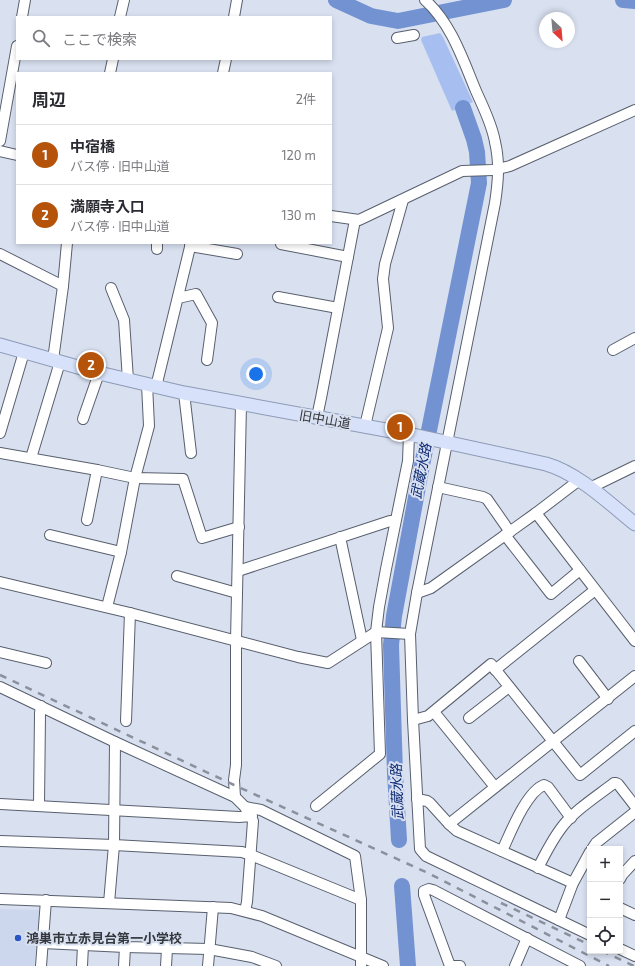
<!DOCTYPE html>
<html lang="ja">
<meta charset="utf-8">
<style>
:root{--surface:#fff;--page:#f2f2f3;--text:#2b2b33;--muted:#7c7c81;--line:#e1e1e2;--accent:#b45309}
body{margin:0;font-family:"Exo 2","Noto Sans JP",sans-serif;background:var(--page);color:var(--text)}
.controls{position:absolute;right:12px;bottom:12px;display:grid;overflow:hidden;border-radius:0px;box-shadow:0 2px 6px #0003}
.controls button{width:36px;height:36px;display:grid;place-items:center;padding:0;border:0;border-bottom:1px solid var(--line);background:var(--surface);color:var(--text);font:20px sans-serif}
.compass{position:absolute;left:539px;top:12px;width:36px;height:36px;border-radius:50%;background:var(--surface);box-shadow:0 2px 6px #0003;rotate:154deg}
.you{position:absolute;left:256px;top:374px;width:14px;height:14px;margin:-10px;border:3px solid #fff;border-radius:50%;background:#1a73e8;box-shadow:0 0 0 6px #1a73e833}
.badge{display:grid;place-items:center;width:26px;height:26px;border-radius:50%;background:var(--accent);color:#fff;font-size:13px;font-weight:700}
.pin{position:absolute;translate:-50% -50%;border:2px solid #fff;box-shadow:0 1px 4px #0006}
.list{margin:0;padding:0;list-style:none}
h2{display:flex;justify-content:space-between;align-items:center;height:52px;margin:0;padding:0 16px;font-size:17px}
h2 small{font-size:13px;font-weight:400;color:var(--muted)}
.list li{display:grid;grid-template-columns:26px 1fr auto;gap:12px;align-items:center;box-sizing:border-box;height:60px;padding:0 16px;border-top:1px solid var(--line)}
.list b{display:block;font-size:15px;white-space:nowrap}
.list p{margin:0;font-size:13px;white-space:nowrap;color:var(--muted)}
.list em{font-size:13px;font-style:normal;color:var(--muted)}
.icon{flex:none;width:22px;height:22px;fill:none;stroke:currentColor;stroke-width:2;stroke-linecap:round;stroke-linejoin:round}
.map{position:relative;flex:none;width:635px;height:966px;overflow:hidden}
.search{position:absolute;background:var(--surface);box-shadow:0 2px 6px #0003;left:16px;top:16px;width:316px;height:44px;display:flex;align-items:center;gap:10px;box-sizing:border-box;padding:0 14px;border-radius:0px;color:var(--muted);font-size:15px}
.panel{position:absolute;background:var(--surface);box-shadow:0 2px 6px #0003;left:16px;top:72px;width:316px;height:172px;border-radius:0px}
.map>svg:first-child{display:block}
.built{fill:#ccd7ee}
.green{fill:#a7bff0}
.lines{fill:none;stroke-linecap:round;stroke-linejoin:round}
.river{stroke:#7392d2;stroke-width:16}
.minor-casing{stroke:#585f6d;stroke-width:12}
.major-casing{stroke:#8c9ab5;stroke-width:15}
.minor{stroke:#fff;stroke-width:10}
.major{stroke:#d7e2fa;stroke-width:13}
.rail{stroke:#8b919c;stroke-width:2.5;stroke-dasharray:7 7;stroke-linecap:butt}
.poi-dot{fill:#2a56c5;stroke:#d9e1f1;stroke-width:1.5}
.labels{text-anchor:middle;stroke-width:4;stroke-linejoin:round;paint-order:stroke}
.street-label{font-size:13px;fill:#34373d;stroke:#d9e1f1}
.poi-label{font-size:13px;font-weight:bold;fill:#34373d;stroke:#d9e1f1;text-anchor:start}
.water-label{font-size:14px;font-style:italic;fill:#0e2b75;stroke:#d9e1f1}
</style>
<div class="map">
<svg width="635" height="966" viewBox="0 0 635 966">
<rect width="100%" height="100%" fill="#d9e1f1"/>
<!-- built -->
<polygon class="built" points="0,909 40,910 34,966 0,966"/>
<!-- green -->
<polygon class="green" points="440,33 443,37 473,102 452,111 421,40 422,37"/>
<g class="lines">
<!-- river -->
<g class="river">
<polyline points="336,0 371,16 398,21 504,0"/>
<polyline points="623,0 635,1"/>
<polyline points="399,840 395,773 391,645 394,616 422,465 479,183 477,152 474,139 463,108"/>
<polyline points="402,886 408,966"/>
</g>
<!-- minor casing -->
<g class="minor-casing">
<g id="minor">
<path d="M425,0c26,23 38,60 51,91 7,16 16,33 19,51 5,21 3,41 0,61l-78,390 -7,41 3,86 7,129 6,7 164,79"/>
<polyline points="22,17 25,0"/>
<polyline points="120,17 124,0"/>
<polyline points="234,17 237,0"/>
<polyline points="397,38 414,35"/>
<polyline points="110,73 113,59"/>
<polyline points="223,73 226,59"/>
<polyline points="0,141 17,46"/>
<polyline points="0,151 17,155"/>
<polyline points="331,216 359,220 462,171 493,170 510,166 635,110"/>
<polyline points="157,243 157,249"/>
<polyline points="281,244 348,257"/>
<polyline points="190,246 237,254"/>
<polyline points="0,254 63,286"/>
<polyline points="111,288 124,320 128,380"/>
<polyline points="278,297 338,308"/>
<polyline points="178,298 196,294 212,323 207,360"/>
<polyline points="613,350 635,338"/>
<polyline points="53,360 63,286 67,243"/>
<polyline points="156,387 191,243"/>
<polyline points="184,393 191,453"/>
<polyline points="317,417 321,398 355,220"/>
<polyline points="83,419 99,373"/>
<polyline points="365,426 388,328 383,279 385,264 403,200"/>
<polyline points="0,433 24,352"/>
<polyline points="0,453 97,470 135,478 183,479 202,538 239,527"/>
<polyline points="31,458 60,362"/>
<polyline points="438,487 483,497 487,499 510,532"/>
<polyline points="591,489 596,485 635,466"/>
<polyline points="536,513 635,641"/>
<polyline points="87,520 97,470"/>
<polyline points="50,535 121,552"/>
<polyline points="505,535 551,594 580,570"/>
<polyline points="340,537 362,640"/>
<polyline points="238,571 390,521 395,521"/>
<polyline points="177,576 237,593"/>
<polyline points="0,582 130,613 298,657 328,663 376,632 410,634"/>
<polyline points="417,593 431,588 536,513 578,481"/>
<polyline points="107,607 121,552 135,478 149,426 147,384"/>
<polyline points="0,652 46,663"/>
<polyline points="579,661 608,699"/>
<polyline points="495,670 595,590"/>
<polyline points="0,687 115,742 235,797 245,807 253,821 247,902 245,911"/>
<polyline points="434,712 495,787"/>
<polyline points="469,718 509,687"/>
<polyline points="413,720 428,716 491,664 580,775 635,731"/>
<polyline points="126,721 130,613"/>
<polyline points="235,797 234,780 236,765 236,641 241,404"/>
<polyline points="417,799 427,801 430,803 449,824 457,831 573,883"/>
<polyline points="0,804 239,817 252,816"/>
<polyline points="39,806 40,713 41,706"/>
<polyline points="316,806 380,754 376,632 379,607 386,569 408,461 409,434"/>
<polyline points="245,807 261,810 355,856 361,900 361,966"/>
<polyline points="449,824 635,676"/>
<polyline points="0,841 114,845 242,852 251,855 361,900"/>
<polyline points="592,849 596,843 635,812"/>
<path d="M502,851c8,-17 24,-59 42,-66l4,2 23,31"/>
<path d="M538,868c7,-14 14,-28 24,-41 13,-17 34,-30 52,-44h2l2,1 17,22"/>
<polyline points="620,879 622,875 635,861"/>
<polyline points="0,899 231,908 262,916 383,966"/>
<polyline points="109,903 114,845 115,742"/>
<polyline points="620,908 635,915"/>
<polyline points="559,920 573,883 590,852"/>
<polyline points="43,943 125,947 209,949 252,957 276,966"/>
<polyline points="620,949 635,956"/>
<polyline points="41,966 46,900"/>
<polyline points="82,966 83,945"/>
<polyline points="124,966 125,947"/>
<polyline points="166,966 167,949"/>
<polyline points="208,966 213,907"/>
<polyline points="450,966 424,895 424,891 429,889 433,890 580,966"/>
<polyline points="450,966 460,966"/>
<polyline points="515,966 527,938"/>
</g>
</g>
<!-- major casing -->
<g class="major-casing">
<path id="major" d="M0,345l99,28 85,20 229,42 133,29c32,9 63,39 89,60"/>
</g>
<!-- minor -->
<use href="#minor" class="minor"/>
<!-- major -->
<use href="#major" class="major"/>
<!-- rail -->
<g class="rail">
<polyline points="0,675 234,785 428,873 609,966"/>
<polyline points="501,903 590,945"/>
<polyline points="602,951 634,966"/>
</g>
</g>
<!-- markers -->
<circle class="poi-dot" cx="18" cy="938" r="4"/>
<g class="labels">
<!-- street labels -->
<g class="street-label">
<text transform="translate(325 419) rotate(10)" y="5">旧中山道</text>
</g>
<!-- poi labels -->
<g class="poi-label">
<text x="26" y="943">鴻巣市立赤見台第一小学校</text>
</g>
<!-- water labels -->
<g class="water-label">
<text transform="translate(421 471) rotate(-79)" y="5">武蔵水路</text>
<text transform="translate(397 792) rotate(-92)" y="5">武蔵水路</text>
</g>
</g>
</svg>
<div class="controls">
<button>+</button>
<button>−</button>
<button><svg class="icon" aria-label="locate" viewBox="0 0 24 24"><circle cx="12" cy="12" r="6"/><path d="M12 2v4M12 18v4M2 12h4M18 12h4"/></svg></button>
</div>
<svg class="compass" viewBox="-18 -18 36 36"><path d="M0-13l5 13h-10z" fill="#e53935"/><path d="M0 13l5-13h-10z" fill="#7c7c81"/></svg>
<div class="you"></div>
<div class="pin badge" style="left:400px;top:427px">1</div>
<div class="pin badge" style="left:91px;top:365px">2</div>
<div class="search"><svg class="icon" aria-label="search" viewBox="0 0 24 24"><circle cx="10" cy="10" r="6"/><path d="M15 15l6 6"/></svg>ここで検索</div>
<section class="panel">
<h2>周辺<small>2件</small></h2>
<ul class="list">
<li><span class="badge">1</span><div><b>中宿橋</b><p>バス停 · 旧中山道</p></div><em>120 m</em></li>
<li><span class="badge">2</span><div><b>満願寺入口</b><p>バス停 · 旧中山道</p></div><em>130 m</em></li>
</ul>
</section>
</div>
